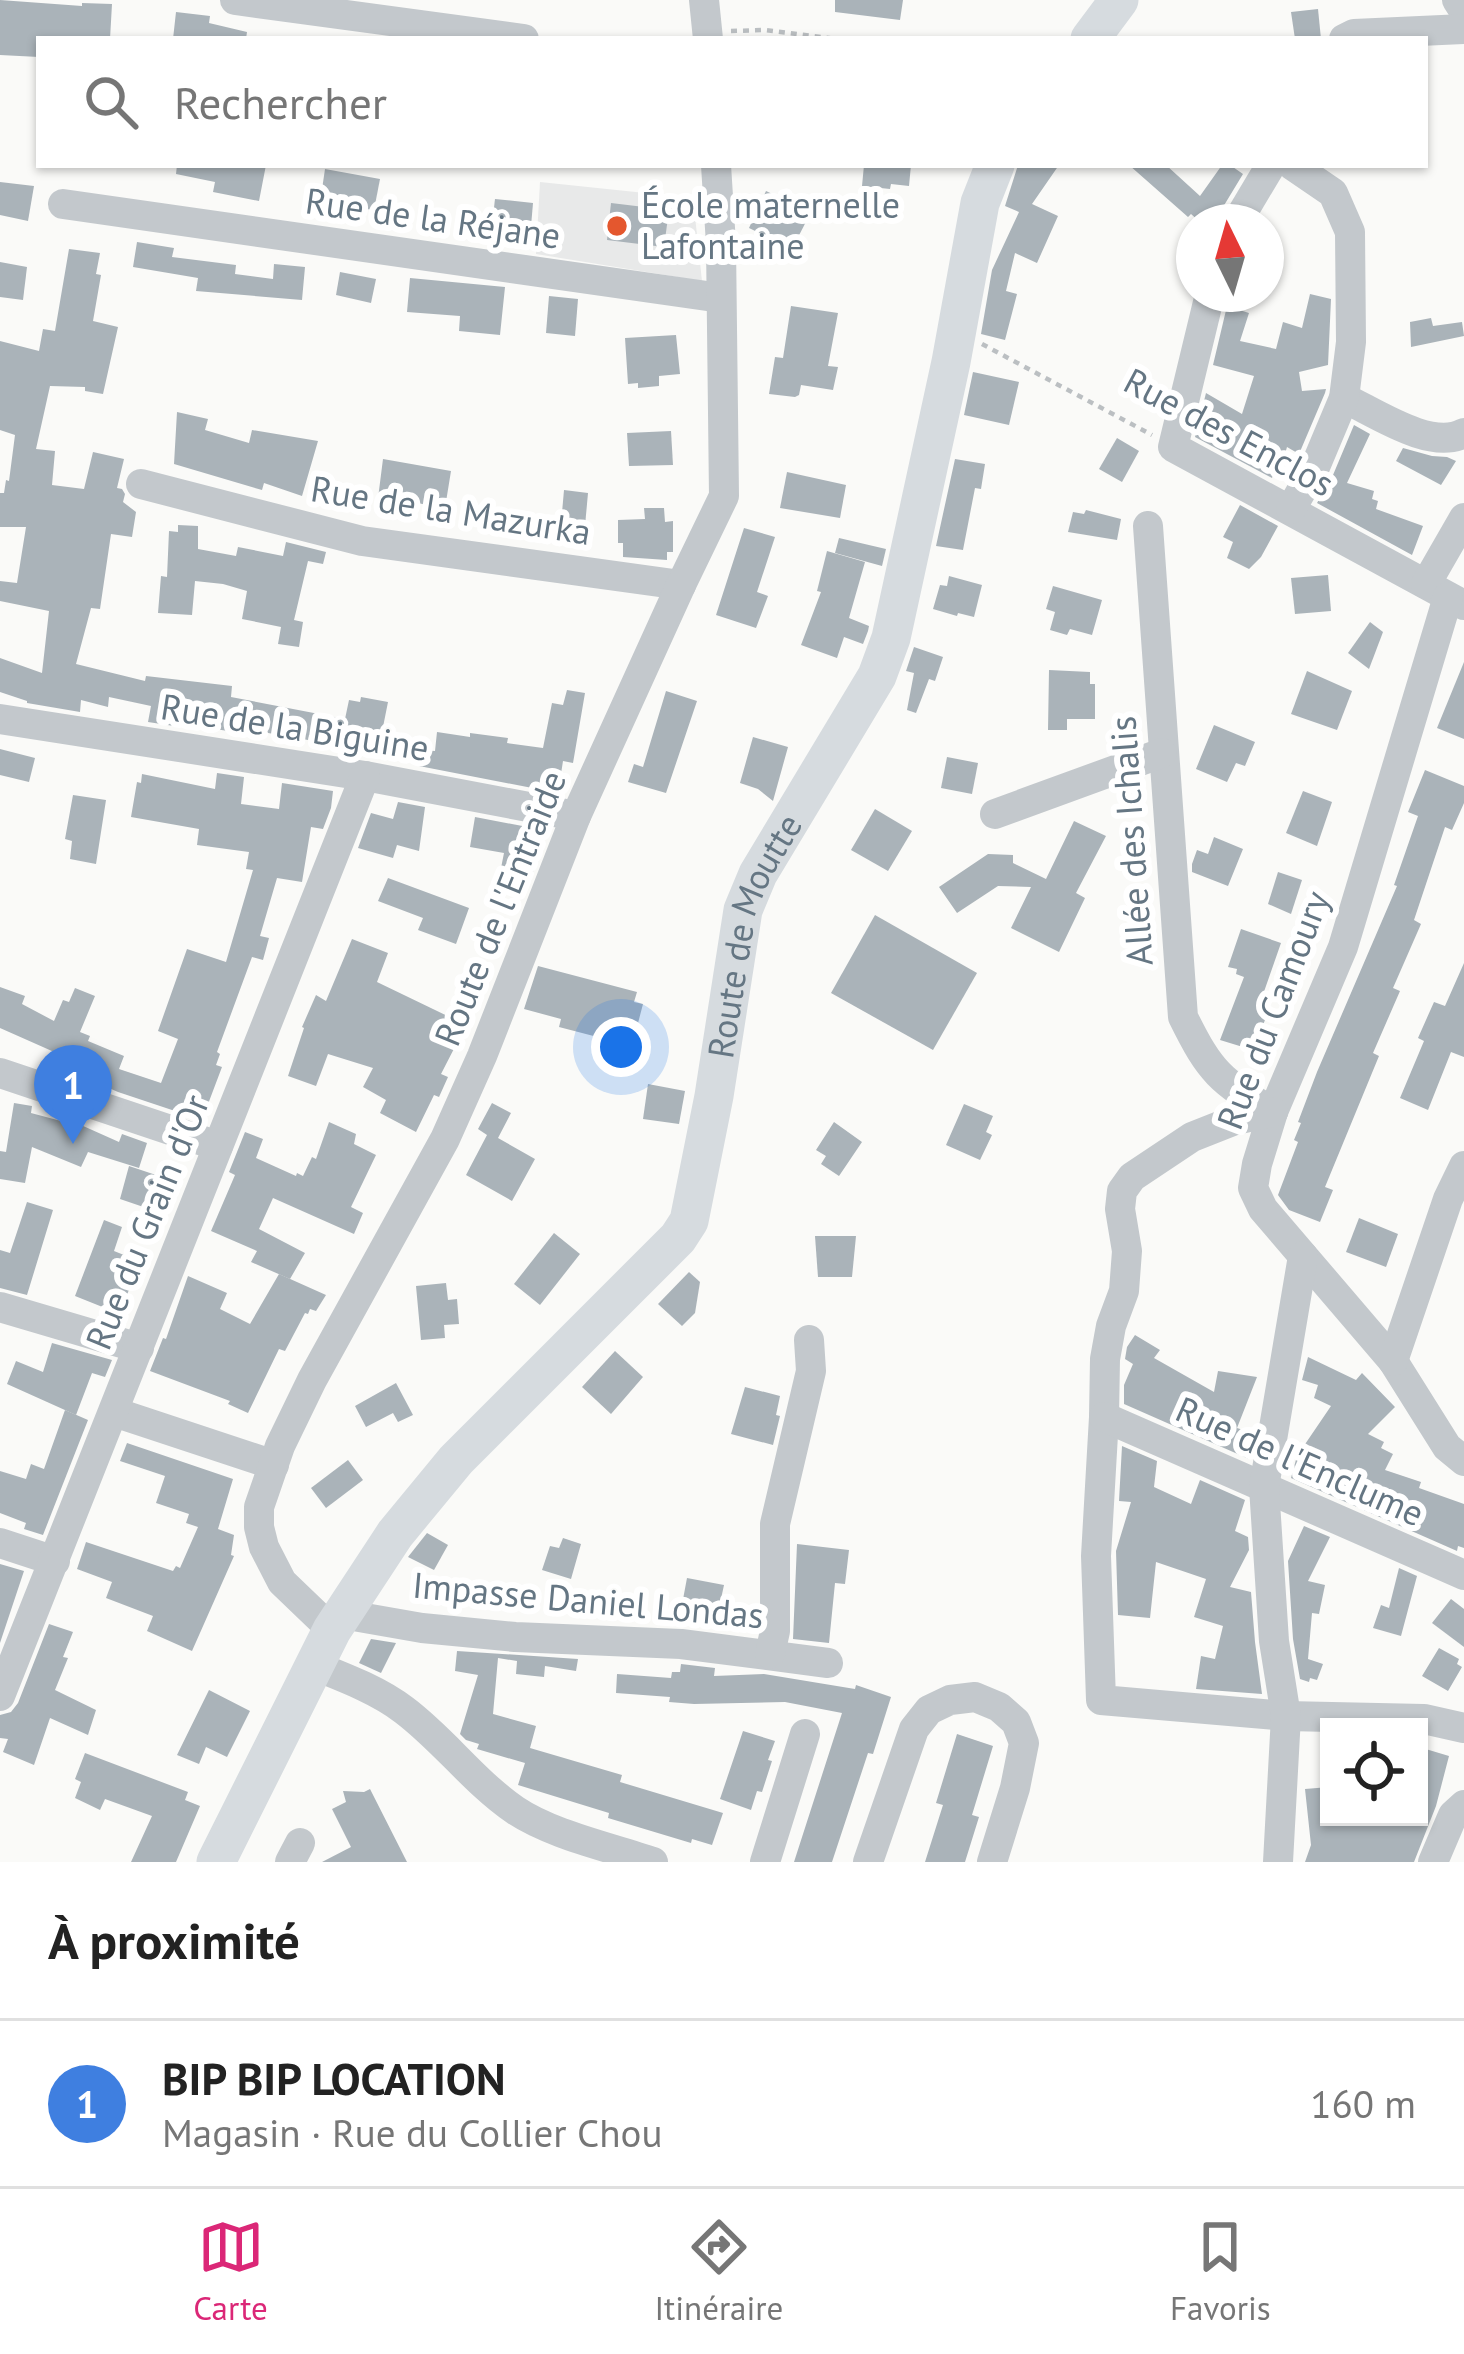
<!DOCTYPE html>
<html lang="fr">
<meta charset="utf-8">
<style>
:root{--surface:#fff;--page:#f6f6f6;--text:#222;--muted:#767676;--line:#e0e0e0;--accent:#db2777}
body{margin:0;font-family:"PT Sans",sans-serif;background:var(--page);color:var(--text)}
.controls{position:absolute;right:36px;bottom:36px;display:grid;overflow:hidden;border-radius:0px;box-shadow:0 3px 9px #0004}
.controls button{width:108px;height:108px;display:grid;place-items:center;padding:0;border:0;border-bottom:3px solid var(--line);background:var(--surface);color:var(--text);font:60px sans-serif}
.compass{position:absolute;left:1176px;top:204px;width:108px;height:108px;border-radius:50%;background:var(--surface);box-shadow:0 3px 9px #0004;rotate:355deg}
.you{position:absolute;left:621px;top:1047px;width:42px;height:42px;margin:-30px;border:9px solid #fff;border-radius:50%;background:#1a73e8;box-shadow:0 0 0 18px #1a73e833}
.badge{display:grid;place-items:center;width:78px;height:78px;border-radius:50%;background:var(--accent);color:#fff;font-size:39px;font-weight:700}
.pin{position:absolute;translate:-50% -99px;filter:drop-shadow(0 3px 6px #0008)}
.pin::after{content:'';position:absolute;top:63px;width:42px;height:36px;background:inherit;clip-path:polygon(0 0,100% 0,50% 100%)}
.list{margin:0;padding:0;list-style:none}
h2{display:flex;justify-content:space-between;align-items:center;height:156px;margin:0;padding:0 48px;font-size:51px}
h2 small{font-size:39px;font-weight:400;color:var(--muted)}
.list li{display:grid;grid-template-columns:78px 1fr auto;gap:36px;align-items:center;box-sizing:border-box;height:168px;padding:0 48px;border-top:3px solid var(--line)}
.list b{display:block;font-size:45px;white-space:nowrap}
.list p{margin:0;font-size:39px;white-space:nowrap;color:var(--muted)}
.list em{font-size:39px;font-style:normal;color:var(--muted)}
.icon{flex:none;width:66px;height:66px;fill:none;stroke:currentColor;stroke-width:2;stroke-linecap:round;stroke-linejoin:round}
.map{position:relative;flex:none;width:1464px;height:1862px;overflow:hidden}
.search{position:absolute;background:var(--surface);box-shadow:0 3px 9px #0004;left:36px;right:36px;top:36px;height:132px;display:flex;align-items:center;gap:30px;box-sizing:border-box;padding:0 42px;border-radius:0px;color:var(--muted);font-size:45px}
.sheet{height:324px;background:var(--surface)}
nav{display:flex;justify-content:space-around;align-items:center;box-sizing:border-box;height:168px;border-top:3px solid var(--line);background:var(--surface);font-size:33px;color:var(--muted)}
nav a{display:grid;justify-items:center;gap:6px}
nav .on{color:var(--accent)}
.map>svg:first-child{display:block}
.built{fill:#e8e9e9}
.building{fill:#aab3b9}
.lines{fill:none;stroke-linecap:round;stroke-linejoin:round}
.path{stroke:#bbbfc2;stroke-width:4.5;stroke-dasharray:6 6;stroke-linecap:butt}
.minor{stroke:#c3c8cc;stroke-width:30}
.major{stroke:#d6dbdf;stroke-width:39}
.poi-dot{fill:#e4572e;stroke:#fff;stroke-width:4.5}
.labels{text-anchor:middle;stroke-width:12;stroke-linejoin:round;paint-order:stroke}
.poi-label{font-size:36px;fill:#657683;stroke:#fff;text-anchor:start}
.street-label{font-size:36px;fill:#657683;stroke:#fff}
</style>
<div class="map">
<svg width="1464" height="1862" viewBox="0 0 1464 1862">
<rect width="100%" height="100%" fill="#fafaf8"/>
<!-- built -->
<polygon class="built" points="540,182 693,198 702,281 536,254"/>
<!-- building -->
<g class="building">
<polygon points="0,0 82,6 82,3 112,4 110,39 39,39 39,57 0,55"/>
<polygon points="835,0 903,0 900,20 835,12"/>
<polygon points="1318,9 1321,39 1295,39 1291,12"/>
<polygon points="176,12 210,16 209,23 247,32 246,39 173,39"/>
<polygon points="177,165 266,165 259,201 213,192 215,182 176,174"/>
<polygon points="864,165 911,165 909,186 891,184 890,189 862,186"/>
<polygon points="1018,165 1059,165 1032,204 1058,216 1037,263 1015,253 1006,291 1017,294 1005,340 981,334 992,270 1019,212 1005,206"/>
<polygon points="1129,165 1166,165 1200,196 1222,165 1230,165 1243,174 1220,212 1218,222 1200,222 1191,214 1188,217"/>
<polygon points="325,169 380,179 374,210 320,203"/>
<polygon points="0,182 34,186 28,221 0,215"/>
<polygon points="766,191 811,212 792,249 749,228"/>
<polygon points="495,199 533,203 530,238 491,233"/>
<polygon points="611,203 669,210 664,247 607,240"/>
<polygon points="137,242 174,248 172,257 236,265 235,274 273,279 274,264 305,267 302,300 196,291 198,278 133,267"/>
<polygon points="69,249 100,253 96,274 101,275 93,321 118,327 103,394 85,391 85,387 50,386 36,449 55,451 52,485 84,489 93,452 124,459 117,488 122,489 125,494 123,502 136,512 132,537 111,534 100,609 91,608 76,664 145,681 146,676 232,686 231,697 345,719 349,700 360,702 361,697 388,702 379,747 309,735 308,740 235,727 235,732 174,723 174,726 148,722 151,706 109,697 108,707 81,700 80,712 27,703 27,701 0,692 0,658 42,673 49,611 0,601 0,581 17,583 26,527 0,527 0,493 4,493 6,480 9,481 15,435 0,430 0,341 39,351 43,329 55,331"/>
<polygon points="0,262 27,267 23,300 0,297"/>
<polygon points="340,272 376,279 371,303 336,295"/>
<polygon points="410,278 505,287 500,335 459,331 460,316 407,312"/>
<polygon points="1310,294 1331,299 1328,365 1299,372 1302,391 1326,389 1325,393 1299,454 1287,447 1285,454 1280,452 1272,478 1195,437 1206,393 1242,414 1254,376 1213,365 1227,306 1249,313 1240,341 1276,349 1283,322 1302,328"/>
<polygon points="549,296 578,299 575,336 546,333"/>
<polygon points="791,306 838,313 828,366 838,367 833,390 801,385 799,395 795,397 769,394 775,357 783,358"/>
<polygon points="1431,318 1433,326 1462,322 1464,336 1411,347 1410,322"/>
<polygon points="676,335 680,374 659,376 659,386 638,388 638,383 628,384 625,338"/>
<polygon points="973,372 1019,382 1009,425 964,415"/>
<polygon points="177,412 208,419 205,430 249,443 252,430 318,441 302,496 264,483 262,490 174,464"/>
<polygon points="1354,425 1370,434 1347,483 1374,491 1372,499 1378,501 1376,509 1423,526 1412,555 1317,503 1333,475"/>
<polygon points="671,431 673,465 629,466 627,433"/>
<polygon points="1117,438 1139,451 1122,482 1099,469"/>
<polygon points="1403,448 1432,456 1447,457 1456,461 1441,485 1396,461"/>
<polygon points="383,459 451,471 445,508 400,500 399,504 395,504 393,517 376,514"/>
<polygon points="955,459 985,464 981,489 975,488 963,550 936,546"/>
<polygon points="787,472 846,485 840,518 780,508"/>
<polygon points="564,490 588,493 585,526 561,524"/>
<polygon points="1240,505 1278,526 1261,557 1249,569 1227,558 1233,542 1223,537"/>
<polygon points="644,508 664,508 665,522 673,521 673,552 667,552 667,560 623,557 623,543 618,543 618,520 645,519"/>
<polygon points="1086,510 1121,519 1117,540 1068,532 1073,512 1084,514"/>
<polygon points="178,525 198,526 198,549 236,556 238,547 283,556 286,542 326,552 323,564 308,561 294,620 303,622 299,647 278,644 281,627 242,619 247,591 223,584 195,581 192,615 158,613 161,576 167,577 169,531 178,532"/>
<polygon points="744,528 775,537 757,592 768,596 756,628 716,615"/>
<polygon points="839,538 886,549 882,566 835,553"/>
<polygon points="827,551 865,562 849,618 869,626 868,631 863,644 844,637 837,658 801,645 821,592 817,591"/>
<polygon points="1328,575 1331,611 1295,614 1291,578"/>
<polygon points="949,576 982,585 974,617 958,613 957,616 933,609 940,585 947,586"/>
<polygon points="1053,586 1102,600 1092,635 1070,629 1067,635 1050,630 1055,612 1046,609"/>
<polygon points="1370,622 1383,632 1369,669 1348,653"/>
<polygon points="914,647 943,657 935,681 929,679 916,713 907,710 914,673 906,671"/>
<polygon points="1464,662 1464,739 1437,728"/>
<polygon points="1049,670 1090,672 1090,684 1095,684 1095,719 1067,719 1067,730 1048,730"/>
<polygon points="1307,671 1352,691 1337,730 1291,714"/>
<polygon points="567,690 585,693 573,763 563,761 558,793 419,766 422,750 435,751 437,732 470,737 470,733 508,738 507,743 543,748 552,703 563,705"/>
<polygon points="666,691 697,701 666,793 628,782 634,764 643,767"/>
<polygon points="1214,725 1255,742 1245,766 1236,763 1227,782 1196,769"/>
<polygon points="753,737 788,747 773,801 758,789 740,783"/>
<polygon points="0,749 35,758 29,782 0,775"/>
<polygon points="947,757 978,763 972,794 941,788"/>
<polygon points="1425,770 1464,786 1464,803 1452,830 1445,827 1414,920 1421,924 1393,988 1400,991 1373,1053 1379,1056 1325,1187 1333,1190 1320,1222 1289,1210 1278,1195 1298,1142 1294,1140 1301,1123 1298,1122 1317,1072 1397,886 1394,885 1418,816 1408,812"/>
<polygon points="217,773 244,777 241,804 279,809 282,783 333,791 331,808 323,829 311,827 302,882 277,878 260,936 269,938 263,960 252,957 217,1052 220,1054 216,1065 222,1067 202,1120 118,1092 75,1073 79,1063 0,1028 0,987 25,996 22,1004 54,1021 63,1000 69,1002 75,988 95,996 80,1032 90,1036 88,1041 124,1056 119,1069 161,1083 178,1039 158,1031 187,949 226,962 253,870 246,869 249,852 197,845 199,829 131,817 137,782 141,783 142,774 215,789"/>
<polygon points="1303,791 1332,802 1317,846 1286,833"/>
<polygon points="73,795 106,800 96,864 70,859 72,841 65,839"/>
<polygon points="398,802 425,807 419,851 397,845 393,858 358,848 371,813 393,819"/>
<polygon points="875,809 912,831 888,871 851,850"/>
<polygon points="475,817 533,828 526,868 534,869 527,889 498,883 504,853 470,847"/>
<polygon points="1074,821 1106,836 1076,893 1085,898 1059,952 1011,928 1031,887 998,886 957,913 939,887 988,854 1013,855 1013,863 1046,879"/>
<polygon points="1214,837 1243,849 1228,886 1192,872 1192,864 1197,850 1208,854"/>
<polygon points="1278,872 1302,880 1291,914 1268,904"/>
<polygon points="388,878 469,908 456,944 418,930 423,918 378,901"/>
<polygon points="875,915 977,973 933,1050 831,993"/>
<polygon points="1241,929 1281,943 1259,1006 1269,1010 1263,1025 1266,1026 1256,1051 1220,1040 1244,977 1236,974 1237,969 1228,967"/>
<polygon points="352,939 388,953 377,982 462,1023 457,1035 460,1037 441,1074 448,1077 439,1097 434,1095 416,1132 380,1113 386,1100 363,1087 373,1068 328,1054 316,1086 288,1076 304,1028 302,1027 316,995 326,1001"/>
<polygon points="1464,963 1464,1057 1451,1052 1428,1110 1400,1098 1424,1041 1418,1038 1434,1002 1445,1006"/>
<polygon points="538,966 637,992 634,1002 643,1004 632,1046 559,1027 561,1019 524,1009"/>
<polygon points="648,1084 685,1091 679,1124 643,1119"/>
<polygon points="14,1103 32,1106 31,1113 61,1121 63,1117 119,1142 122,1134 147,1143 139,1168 88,1152 81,1167 32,1147 25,1183 0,1179 0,1151 6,1152"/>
<polygon points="492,1103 511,1113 498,1138 535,1159 512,1201 466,1175 487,1135 478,1129"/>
<polygon points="964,1104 993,1116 986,1132 992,1135 980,1160 946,1145"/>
<polygon points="329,1122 356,1134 354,1144 376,1155 351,1207 363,1213 354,1234 273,1198 259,1229 305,1253 290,1279 251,1262 257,1251 211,1231 235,1175 229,1172 245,1132 263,1139 256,1158 296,1176 297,1173 303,1176 312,1157 316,1159"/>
<polygon points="834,1122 862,1142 839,1176 821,1164 826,1156 816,1150"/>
<polygon points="129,1166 174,1181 164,1214 120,1199"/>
<polygon points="27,1202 53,1210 27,1295 0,1288 0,1250 10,1253"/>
<polygon points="1359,1218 1398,1234 1386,1267 1346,1252"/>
<polygon points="104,1220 122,1227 114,1251 124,1255 119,1268 134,1276 120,1314 75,1296"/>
<polygon points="554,1233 580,1254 540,1305 514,1284"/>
<polygon points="815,1236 856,1236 852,1277 818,1277"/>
<polygon points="689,1272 700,1282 695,1313 682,1326 658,1304"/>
<polygon points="279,1274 326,1295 316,1311 310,1309 308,1314 305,1313 285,1351 279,1349 248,1413 228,1404 230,1401 150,1371 163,1338 166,1339 188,1276 227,1293 220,1309 250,1324"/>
<polygon points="446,1283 448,1300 457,1299 459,1324 444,1325 445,1338 421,1340 416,1286"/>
<polygon points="1135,1335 1160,1350 1154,1358 1214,1392 1218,1371 1257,1377 1237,1428 1253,1433 1249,1459 1124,1404 1124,1385 1133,1364 1125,1359 1127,1347"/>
<polygon points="52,1343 112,1360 105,1377 92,1373 76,1415 7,1384 16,1361 43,1372"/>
<polygon points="615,1351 643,1377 611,1414 582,1387"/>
<polygon points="1308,1357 1356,1380 1362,1373 1395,1407 1368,1434 1384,1442 1381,1448 1393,1454 1385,1470 1421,1482 1419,1488 1464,1504 1464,1548 1458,1546 1457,1551 1291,1478 1297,1456 1331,1406 1314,1398 1318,1385 1302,1380"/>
<polygon points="396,1383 413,1415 398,1422 393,1413 366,1427 355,1406"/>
<polygon points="745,1387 780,1396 776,1415 780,1416 773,1445 731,1434"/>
<polygon points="65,1410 88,1420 43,1535 24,1529 26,1523 0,1513 0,1471 26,1479 31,1464 44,1469"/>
<polygon points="127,1443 233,1479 218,1529 234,1535 231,1555 234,1556 192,1651 147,1631 153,1616 106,1598 112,1582 77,1569 86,1542 173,1571 176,1566 180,1568 198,1527 186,1523 189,1514 156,1503 165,1476 120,1461"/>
<polygon points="1122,1446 1157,1461 1154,1487 1191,1504 1200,1480 1245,1500 1235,1531 1248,1537 1249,1550 1230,1587 1251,1592 1255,1642 1262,1694 1196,1689 1201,1656 1215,1659 1223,1626 1194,1617 1206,1579 1156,1562 1150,1618 1118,1615 1116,1551 1131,1502 1119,1501"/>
<polygon points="348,1460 363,1480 326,1508 311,1488"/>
<polygon points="1304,1526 1330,1537 1308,1581 1325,1585 1319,1614 1312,1613 1308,1659 1323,1664 1317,1680 1310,1678 1309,1682 1300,1679 1293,1639 1288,1561"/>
<polygon points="427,1533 448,1545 434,1570 408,1557"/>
<polygon points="563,1538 581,1544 571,1579 542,1570 550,1546 559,1548"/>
<polygon points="797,1544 849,1550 845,1584 835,1583 829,1643 793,1639"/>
<polygon points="0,1564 24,1571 0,1643"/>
<polygon points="1399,1568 1417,1576 1401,1636 1373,1628 1381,1605 1389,1608"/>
<polygon points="687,1578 724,1585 716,1622 680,1615"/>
<polygon points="1451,1599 1464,1609 1464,1647 1432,1623"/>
<polygon points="49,1624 73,1632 63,1657 68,1658 55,1690 96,1710 88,1735 50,1718 34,1765 3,1752 8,1739 0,1738 0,1715 11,1712 18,1703"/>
<polygon points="371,1639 396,1643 381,1673 359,1663"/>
<polygon points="1439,1648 1459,1659 1457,1664 1462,1667 1448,1691 1422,1676"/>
<polygon points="457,1651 578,1659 576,1671 545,1666 544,1677 516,1674 517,1661 498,1658 493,1714 536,1726 530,1748 622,1775 620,1782 723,1813 712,1845 692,1839 691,1843 608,1818 609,1813 518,1785 525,1763 477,1749 479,1744 466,1740 460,1734 478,1675 455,1671"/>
<polygon points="681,1664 715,1668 714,1676 764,1674 855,1689 856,1685 891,1697 873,1754 868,1753 832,1862 794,1862 842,1713 785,1702 694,1704 669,1702 670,1697 616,1693 617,1674 671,1678 672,1672 680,1672"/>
<polygon points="209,1690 250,1711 227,1757 206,1747 199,1764 177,1755"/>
<polygon points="743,1731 775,1741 768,1760 772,1761 762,1792 757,1791 751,1810 720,1799"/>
<polygon points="957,1734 993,1746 972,1815 979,1817 965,1862 925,1862 943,1805 936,1803"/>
<polygon points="1419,1747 1449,1756 1436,1806 1414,1862 1305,1862 1311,1845 1305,1789 1329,1787 1329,1817 1419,1817"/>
<polygon points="85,1753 188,1792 185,1800 200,1806 176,1862 131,1862 152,1816 105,1799 100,1810 75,1798 81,1782 75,1779"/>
<polygon points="370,1789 407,1862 322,1862 351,1847 332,1809 346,1802 343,1791 364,1792"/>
</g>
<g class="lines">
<!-- path -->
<g class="path">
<polyline points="731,31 765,30 837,39"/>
<polyline points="982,344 1152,435"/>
</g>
<!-- minor -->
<g class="minor">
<polyline points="235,0 524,39"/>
<polyline points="704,0 708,39"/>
<polyline points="1457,0 1464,11"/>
<polyline points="1344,39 1354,34 1464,29"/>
<polyline points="63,204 721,298"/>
<polyline points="1237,222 1271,165"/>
<polyline points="1210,294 1173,447 1464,605"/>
<path d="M1344,398c32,15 87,53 120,35"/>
<polyline points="141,484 362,541 681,585"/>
<polyline points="1291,509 1315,467 1344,398 1351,342 1350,232 1333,193 1292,165"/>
<path d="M1148,526l35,491c27,55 37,64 90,95"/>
<polyline points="1426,584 1464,518"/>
<polyline points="1448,597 1343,947 1273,1112 1257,1164 1253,1188 1263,1209 1393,1361 1447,1447 1464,1461"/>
<polyline points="0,719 365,776 576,816"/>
<polyline points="995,814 1162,753"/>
<polyline points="0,1073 218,1146"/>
<polyline points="1273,1112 1235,1120 1192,1137 1132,1177 1122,1191 1120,1209 1127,1251 1124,1291 1111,1326 1105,1359 1104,1417 1096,1556 1101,1700 1286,1716 1424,1719 1464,1728"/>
<polyline points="0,1307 139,1348"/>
<polyline points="1393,1361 1448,1199 1464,1166"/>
<polyline points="114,1412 274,1465"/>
<polyline points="1104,1417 1464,1575"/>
<polyline points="0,1543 55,1561"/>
<polyline points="342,1614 422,1628 515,1637 681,1644 828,1663"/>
<polyline points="332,1630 282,1582 264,1547 259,1527 259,1507 280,1446 312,1380 445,1139 482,1056 576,816 681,585 724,496 721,244 716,165"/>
<polyline points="770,1654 775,1631 775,1524 811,1371 809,1340"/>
<path d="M313,1665c30,12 65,25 91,45 40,30 69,71 111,100 37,25 95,37 138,52"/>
<polyline points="0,1696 365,776"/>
<polyline points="290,1862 300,1843"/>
<polyline points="765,1862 805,1734"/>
<polyline points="868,1862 914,1729 929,1710 950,1700 975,1697 999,1707 1016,1722 1024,1743 1015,1788 992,1862"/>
<polyline points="1278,1862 1286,1716 1274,1641 1264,1487 1303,1256"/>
<polyline points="1433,1862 1453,1815 1464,1805"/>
</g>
<!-- major -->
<g class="major">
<polyline points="1090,39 1119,0"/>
<path id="s1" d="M216,1862l116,-232 63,-96 61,-74 222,-222 11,-17 25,-125 29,-186 15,-36 119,-198 14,-38 60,-276 29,-159 15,-38"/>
</g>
</g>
<!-- markers -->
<circle class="poi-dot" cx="617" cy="226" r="12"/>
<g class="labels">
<!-- poi labels -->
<g class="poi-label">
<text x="641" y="218">École maternelle<tspan x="641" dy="41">Lafontaine</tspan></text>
</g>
<!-- street labels -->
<g class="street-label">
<text transform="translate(433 218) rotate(8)" y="13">Rue de la Réjane</text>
<text transform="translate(1229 432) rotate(28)" y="13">Rue des Enclos</text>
<text transform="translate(451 510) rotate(9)" y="13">Rue de la Mazurka</text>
<text transform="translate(295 727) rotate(9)" y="13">Rue de la Biguine</text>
<text transform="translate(1131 841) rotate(-94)" y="13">Allée des Ichalis</text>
<text transform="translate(500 908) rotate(-68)" y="13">Route de l'Entraide</text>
<text dy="13" stroke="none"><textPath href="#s1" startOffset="1098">Route de Moutte</textPath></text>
<text transform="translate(1273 1010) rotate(-69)" y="13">Rue du Camoury</text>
<text transform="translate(147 1222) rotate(-68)" y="13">Rue du Grain d'Or</text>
<text transform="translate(1300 1461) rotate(24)" y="13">Rue de l'Enclume</text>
<text transform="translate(588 1600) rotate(5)" y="13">Impasse Daniel Londas</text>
</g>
</g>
</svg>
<div class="controls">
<button><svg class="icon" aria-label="locate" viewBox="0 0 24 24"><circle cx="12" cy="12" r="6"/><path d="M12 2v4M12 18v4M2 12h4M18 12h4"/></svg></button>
</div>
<svg class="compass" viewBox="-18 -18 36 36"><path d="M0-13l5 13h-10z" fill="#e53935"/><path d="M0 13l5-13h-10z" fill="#767676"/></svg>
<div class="you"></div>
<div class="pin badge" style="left:73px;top:1144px;background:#3f7fe0">1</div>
<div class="search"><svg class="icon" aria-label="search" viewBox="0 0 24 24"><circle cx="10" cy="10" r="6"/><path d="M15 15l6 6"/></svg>Rechercher</div>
</div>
<section class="sheet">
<h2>À proximité<small></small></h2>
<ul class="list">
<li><span class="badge" style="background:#3f7fe0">1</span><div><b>BIP BIP LOCATION</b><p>Magasin · Rue du Collier Chou</p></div><em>160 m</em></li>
</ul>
</section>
<nav>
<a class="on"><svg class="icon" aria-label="map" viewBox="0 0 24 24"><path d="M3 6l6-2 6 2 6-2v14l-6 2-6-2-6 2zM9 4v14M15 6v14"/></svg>Carte</a>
<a><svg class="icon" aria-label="directions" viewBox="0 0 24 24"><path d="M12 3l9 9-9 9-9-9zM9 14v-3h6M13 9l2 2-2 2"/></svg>Itinéraire</a>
<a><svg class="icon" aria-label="saved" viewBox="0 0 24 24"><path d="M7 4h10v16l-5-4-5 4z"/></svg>Favoris</a>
</nav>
